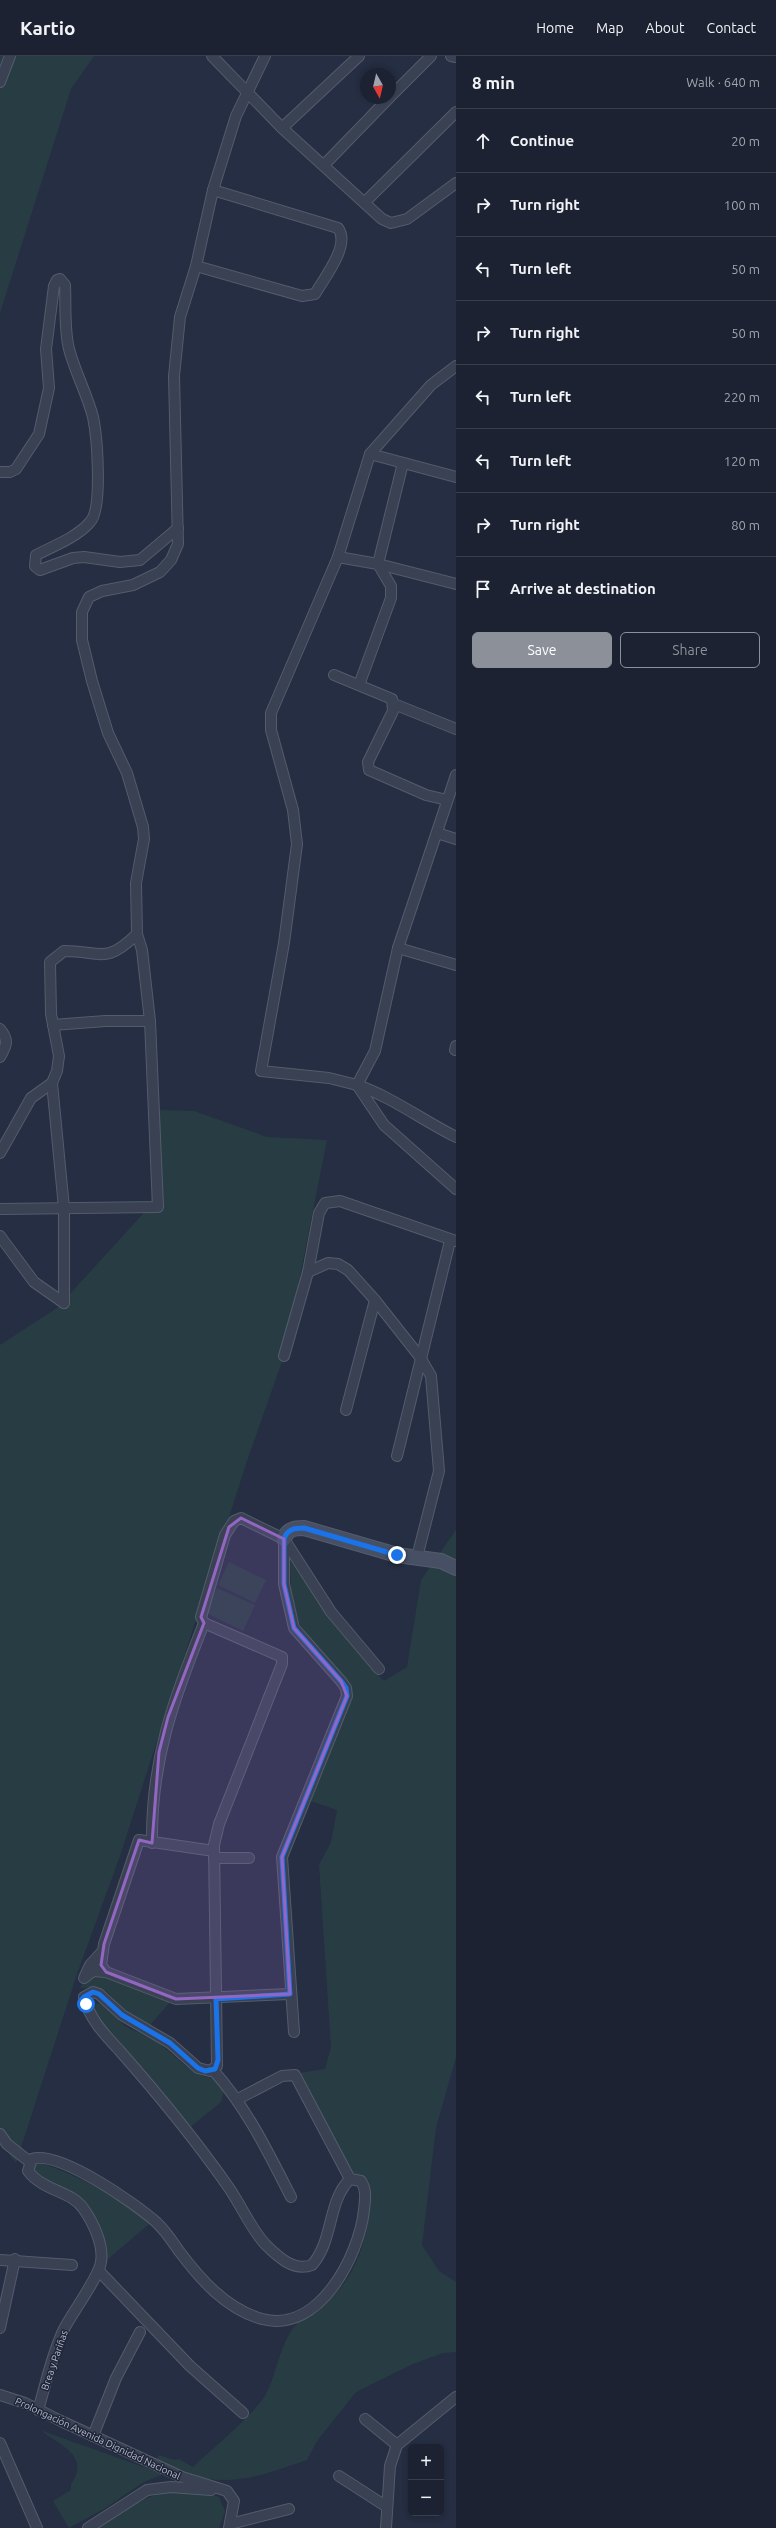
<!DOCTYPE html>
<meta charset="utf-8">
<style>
:root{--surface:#1c2232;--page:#292f3e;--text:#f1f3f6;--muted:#a0a4ac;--line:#3a3f4d;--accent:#8c9099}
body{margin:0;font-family:Ubuntu,sans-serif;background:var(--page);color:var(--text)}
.controls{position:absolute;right:12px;bottom:12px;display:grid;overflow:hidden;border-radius:6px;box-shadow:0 2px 6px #0003}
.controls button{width:36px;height:36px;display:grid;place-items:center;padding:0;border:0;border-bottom:1px solid var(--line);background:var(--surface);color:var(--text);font:20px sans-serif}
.compass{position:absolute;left:360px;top:12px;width:36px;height:36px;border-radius:50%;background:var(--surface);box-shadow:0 2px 6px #0003;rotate:172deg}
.stop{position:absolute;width:12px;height:12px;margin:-9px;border:3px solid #1a73e8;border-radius:50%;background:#fff}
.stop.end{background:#1a73e8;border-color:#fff;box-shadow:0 1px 4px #0008}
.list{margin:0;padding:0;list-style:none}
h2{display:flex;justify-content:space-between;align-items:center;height:52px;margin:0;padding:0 16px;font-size:17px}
h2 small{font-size:13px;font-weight:400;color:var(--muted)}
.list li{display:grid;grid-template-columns:26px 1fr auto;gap:12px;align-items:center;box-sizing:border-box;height:64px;padding:0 16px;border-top:1px solid var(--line)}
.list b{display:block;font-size:15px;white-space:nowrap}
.list em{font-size:13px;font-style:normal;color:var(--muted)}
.actions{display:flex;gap:8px;padding:12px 16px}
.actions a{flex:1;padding:9px 0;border:1px solid var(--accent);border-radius:6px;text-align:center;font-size:14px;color:var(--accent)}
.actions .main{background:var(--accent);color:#fff}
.icon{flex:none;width:22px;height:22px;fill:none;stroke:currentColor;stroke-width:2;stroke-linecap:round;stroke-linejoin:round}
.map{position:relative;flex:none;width:456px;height:2472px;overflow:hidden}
header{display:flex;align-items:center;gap:24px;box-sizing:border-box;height:56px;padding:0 20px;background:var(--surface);border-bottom:1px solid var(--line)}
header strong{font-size:19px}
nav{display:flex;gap:22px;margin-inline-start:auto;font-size:14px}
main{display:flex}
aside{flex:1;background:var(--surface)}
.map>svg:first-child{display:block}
.green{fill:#273d43}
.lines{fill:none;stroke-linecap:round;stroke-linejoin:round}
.street-casing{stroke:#545c6c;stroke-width:12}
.secondary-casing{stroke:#545c6c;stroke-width:16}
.street{stroke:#394152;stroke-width:10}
.secondary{stroke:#474f65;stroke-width:14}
.route{stroke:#1a73e8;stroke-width:5}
.marked{fill:#9366c4;fill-opacity:0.2;stroke:#9366c4;stroke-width:3;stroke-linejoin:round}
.labels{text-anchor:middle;stroke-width:3;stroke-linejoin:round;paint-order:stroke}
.street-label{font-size:10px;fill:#b6bccc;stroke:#1e2537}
</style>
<header>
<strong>Kartio</strong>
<nav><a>Home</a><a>Map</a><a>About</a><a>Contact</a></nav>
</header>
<main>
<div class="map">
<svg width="456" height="2472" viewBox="0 0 456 2472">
<rect width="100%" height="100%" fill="#252e42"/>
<!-- green -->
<g class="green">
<polygon points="0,0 94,0 71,33 0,257"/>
<polygon points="157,1054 194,1055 267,1081 327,1084 284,1300 248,1402 120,1800 77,1918 16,2107 0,2086 0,1289 57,1252 151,1149"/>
<path d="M456,1474v527l-20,71 -14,117 17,26 17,11v70l-13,1 -30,11 -57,28 -39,49 -10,19c-39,13 -68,26 -111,17 -13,-3 -27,-12 -40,-18l3,-4 15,5 5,-1 14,8c19,-18 61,-52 73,-73 11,-21 13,-47 28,-67 10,-13 32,-23 44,-36 24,-27 37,-77 30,-111l-15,-7 -54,-100 26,-4 6,-22 -12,-182 12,-23 6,-32 -29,-10 42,-114 -22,-27 -13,-13 -16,-23 -8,-33 -1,-29 82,108 12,12 23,-14 14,-87z"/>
<polygon points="229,1506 266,1524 255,1547 218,1529"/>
<polygon points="217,1532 255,1549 243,1575 206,1557"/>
<polygon points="95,1919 106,1920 170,1946 150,1969 121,1951 107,1936 95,1931 80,1932 85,1923"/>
<path d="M97,1947c11,2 18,16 28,23 10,6 23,9 33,17 18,12 33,34 56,35l10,12 -3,12 -32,26 -91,-108 -6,-10z"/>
<path d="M37,2106c31,9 91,38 112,62l-42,36 -3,-15 -10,-25 -62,-46 -1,-10z"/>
<path d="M40,2374l123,44 -21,9 -35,24 -38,21 -16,-27 18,-11v-6c21,-27 -12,-40 -31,-54z"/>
<path d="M180,2436l28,1 11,4 6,14 -6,17h-120c25,-19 49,-36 81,-36z"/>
</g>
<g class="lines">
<!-- street casing -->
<g class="street-casing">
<g id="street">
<polyline points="212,0 282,72 382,163 391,167 407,163 456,127"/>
<polyline points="451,0 456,1"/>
<polyline points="0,26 10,0"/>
<polyline points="390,41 431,0"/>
<polyline points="282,72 359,0"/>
<polyline points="324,109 389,42"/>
<polyline points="365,146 456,56"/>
<path d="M196,210l106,30 13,-2c9,-16 36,-49 23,-66l-125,-38"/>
<polyline points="456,310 431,329 370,398 338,501 271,657 271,674 293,754 297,788 284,887 261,1015 329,1022 357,1029 375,995 398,892 456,719"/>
<polyline points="370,398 456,421"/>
<polyline points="403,407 378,508 456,528"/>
<path d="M0,416h10l6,-3 23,-35 10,-46 -3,-39 8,-63 3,-6 3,-1 5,6c1,20 -1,44 4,64 6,23 18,45 24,68 4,19 10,92 -3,105 -11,14 -38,25 -54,33l-1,11 5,4 33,-12 11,-1 36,5 20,-2 38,-32"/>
<polyline points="338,501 378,508 391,530 391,542 359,629"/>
<polyline points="334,619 392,643 393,655 368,706 369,714 426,739 447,744"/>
<polyline points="394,648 456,673"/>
<polyline points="437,777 456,783"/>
<polyline points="398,892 456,909"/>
<polyline points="53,969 105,965 150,965"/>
<path d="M0,973c9,11 7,16 0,28"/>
<polyline points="455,994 456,990"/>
<polyline points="52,1027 64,1152 64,1247"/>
<path d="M456,1081c-34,-17 -64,-40 -99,-52l27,40 72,64"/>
<path d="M0,1097l31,-55 21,-15 5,-12 2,-15 -8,-42 -1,-52 14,-11c38,0 41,14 73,-17"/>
<polyline points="0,1153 158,1151 150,965 142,894 137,878 136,827 144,783 143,771 127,717 108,677 92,625 82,584 82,556 89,541 102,535 133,529 160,516 171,504 178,488 174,320 180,261 196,210 213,134 236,60 265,0"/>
<polyline points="0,1180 34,1226 64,1247"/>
<polyline points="308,1216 328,1207 338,1208 348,1214 375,1244 420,1301 431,1320 439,1415 417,1501"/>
<polyline points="284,1300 308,1216 319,1157 325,1147 340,1145 456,1185"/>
<polyline points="346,1354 375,1244"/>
<polyline points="397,1400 450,1185"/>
<polyline points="284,1483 284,1528 294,1572 341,1625 346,1632 347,1640 282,1801 294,1976"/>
<path d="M152,1787c-1,-85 22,-143 52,-220l-3,-6 24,-82 9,-14 7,-3 43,21 47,73 48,57"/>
<polyline points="214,1795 139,1784 104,1888 101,1909 106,1916 176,1943 290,1938"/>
<polyline points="214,1802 249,1802"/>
<polyline points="101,1897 90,1909 84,1922 93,1915 106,1916"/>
<path d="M213,2014c34,38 55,82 78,127"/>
<polyline points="238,2043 282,2020 295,2019 350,2123"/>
<polyline points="0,2078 7,2088 30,2106"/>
<polyline points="0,2204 72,2209"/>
<polyline points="99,2215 190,2310 243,2357"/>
<polyline points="0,2272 15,2203"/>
<polyline points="0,2339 25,2347 61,2365 182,2421 227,2435 234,2445 229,2472"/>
<path d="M38,2354c8,-26 14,-57 26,-81 8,-16 35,-52 37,-67 3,-17 -8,-40 -18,-54 -12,-17 -40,-17 -55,-37l4,-12c27,-9 104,45 124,63 9,8 16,19 23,29 21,28 47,58 83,68 57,15 97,-63 102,-109 1,-10 3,-20 -3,-29l-11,-2c-23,23 -16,61 -38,86 -18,7 -34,-8 -47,-21 -14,-15 -25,-41 -38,-59 -33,-47 -70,-92 -108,-135 -15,-16 -30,-32 -35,-53l9,-5 6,2 23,21 48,28 28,25 12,3 7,-5 -3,-221 5,-21 63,-160v-7l-78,-34"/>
<polyline points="365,2363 397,2389"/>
<polyline points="93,2380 116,2322 140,2276"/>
<polyline points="0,2387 37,2472"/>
<polyline points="339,2420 387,2451"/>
<polyline points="230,2468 289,2453"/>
<polyline points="88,2472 147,2434 171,2431 211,2434"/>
<polyline points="386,2472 390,2410 397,2389 456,2341"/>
</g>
</g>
<!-- secondary casing -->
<g class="secondary-casing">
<path id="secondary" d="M284,1483c3,-10 11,-11 20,-11l93,27 44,6 15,7"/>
</g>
<!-- street -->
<use href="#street" class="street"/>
<!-- secondary -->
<use href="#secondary" class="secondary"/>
</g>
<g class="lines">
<!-- route -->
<path class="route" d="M86,1948l-2,-7 9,-5 6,2 23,21 48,28 28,25 7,3 10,-2 3,-9 -2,-61 74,-5 -8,-137 65,-161 -1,-8 -5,-7 -47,-53 -10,-44v-45c3,-10 11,-11 20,-11l93,27"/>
</g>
<!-- marked area -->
<path class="marked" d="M241,1462l43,21v45l10,44 47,53 6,15 -65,161 8,137 -114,5 -70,-27 -5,-7 3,-21 35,-104 13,3 7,-91 9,-35 36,-94 -3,-6 28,-90z"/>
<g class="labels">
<!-- street labels -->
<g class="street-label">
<text transform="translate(54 2304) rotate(-71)" y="4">Brea y Pariñas</text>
<text transform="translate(98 2382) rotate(25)" y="4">Prolongación Avenida Dignidad Nacional</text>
</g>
</g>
</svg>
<div class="controls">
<button>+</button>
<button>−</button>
</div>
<svg class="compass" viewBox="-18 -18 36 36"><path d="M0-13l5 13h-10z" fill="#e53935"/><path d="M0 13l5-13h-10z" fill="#a0a4ac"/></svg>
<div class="stop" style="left:86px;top:1948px"></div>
<div class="stop end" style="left:397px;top:1499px"></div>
</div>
<aside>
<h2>8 min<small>Walk · 640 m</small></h2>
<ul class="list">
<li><svg class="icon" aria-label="ahead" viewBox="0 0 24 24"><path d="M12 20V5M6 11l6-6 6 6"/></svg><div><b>Continue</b></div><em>20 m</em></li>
<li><svg class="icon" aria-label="right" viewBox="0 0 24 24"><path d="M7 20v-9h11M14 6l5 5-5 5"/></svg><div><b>Turn right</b></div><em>100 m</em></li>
<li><svg class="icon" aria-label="left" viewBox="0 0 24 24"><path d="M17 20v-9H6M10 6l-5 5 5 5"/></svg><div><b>Turn left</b></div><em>50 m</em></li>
<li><svg class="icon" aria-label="right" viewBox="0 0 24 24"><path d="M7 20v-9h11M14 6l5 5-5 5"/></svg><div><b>Turn right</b></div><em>50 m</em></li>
<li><svg class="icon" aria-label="left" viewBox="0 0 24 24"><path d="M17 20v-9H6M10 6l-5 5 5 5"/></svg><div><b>Turn left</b></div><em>220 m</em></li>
<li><svg class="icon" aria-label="left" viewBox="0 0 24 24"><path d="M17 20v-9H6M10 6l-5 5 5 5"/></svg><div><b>Turn left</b></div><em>120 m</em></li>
<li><svg class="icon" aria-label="right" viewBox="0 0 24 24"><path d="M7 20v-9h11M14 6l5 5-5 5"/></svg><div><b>Turn right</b></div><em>80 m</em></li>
<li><svg class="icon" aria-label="arrive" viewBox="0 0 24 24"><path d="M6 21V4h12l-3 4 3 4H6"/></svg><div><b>Arrive at destination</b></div></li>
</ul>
<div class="actions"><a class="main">Save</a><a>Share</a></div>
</aside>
</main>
